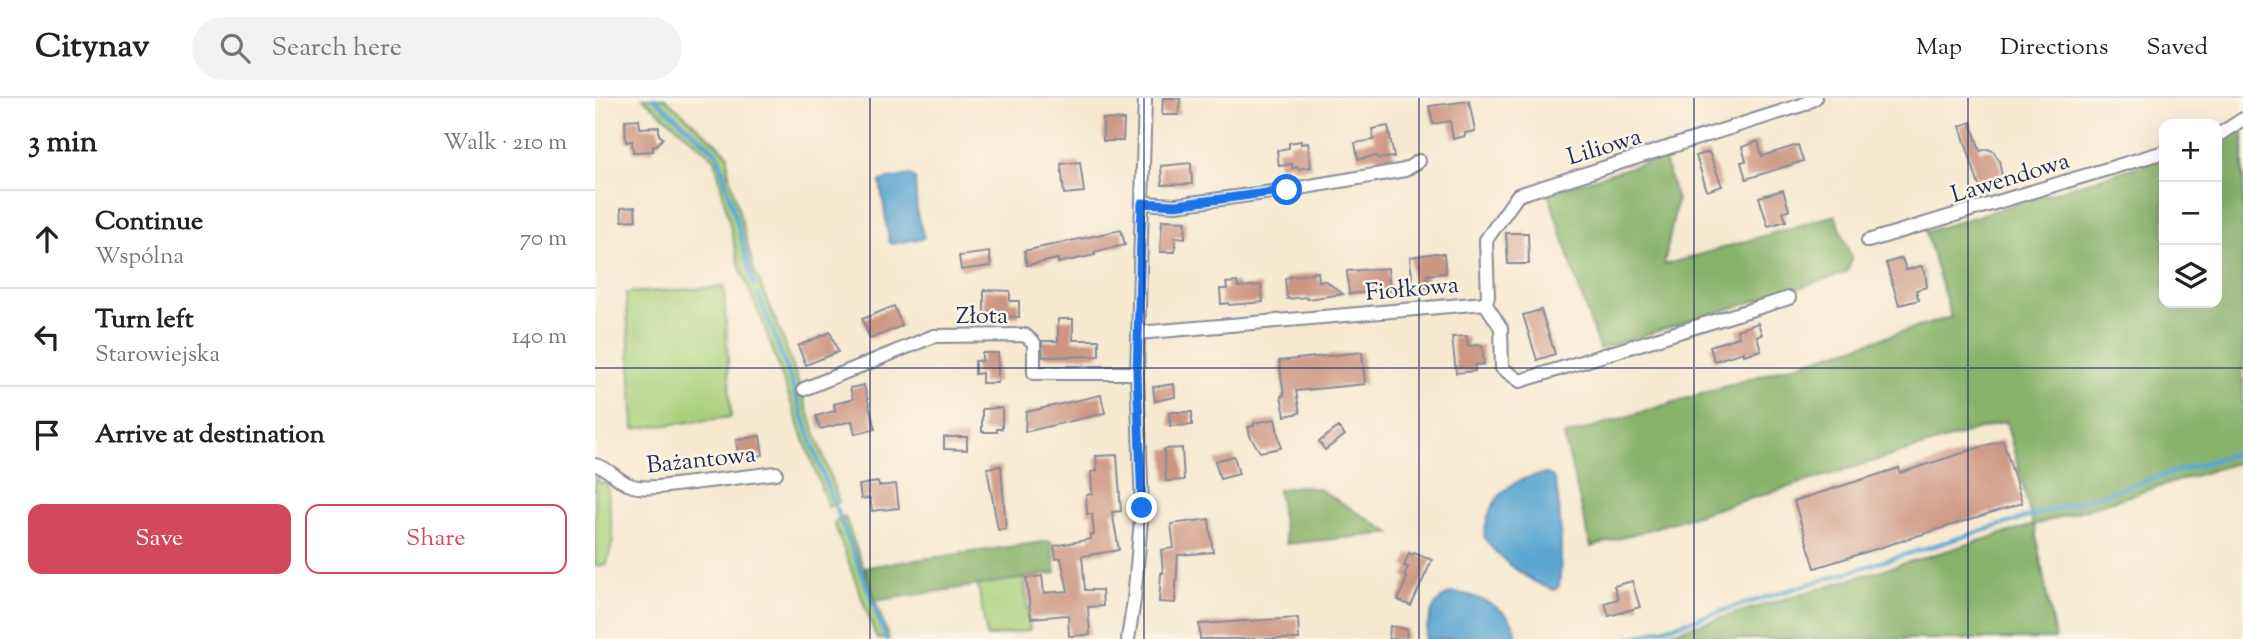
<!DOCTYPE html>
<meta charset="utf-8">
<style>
:root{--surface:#fff;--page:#f2f2f2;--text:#222;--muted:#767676;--line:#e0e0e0;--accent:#d1495b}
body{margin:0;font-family:"Sorts Mill Goudy",serif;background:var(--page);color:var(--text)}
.controls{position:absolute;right:21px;top:21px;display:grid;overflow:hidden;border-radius:14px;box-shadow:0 7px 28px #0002}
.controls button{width:63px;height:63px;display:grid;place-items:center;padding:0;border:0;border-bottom:2px solid var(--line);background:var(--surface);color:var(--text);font:35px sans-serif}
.stop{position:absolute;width:21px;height:21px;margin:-16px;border:5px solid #1a73e8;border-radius:50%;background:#fff}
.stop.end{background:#1a73e8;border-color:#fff;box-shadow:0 2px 7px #0008}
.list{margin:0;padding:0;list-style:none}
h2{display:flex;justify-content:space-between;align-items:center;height:91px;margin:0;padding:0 28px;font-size:30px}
h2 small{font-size:23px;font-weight:400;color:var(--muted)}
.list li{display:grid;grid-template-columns:46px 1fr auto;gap:21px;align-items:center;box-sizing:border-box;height:98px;padding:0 28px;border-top:2px solid var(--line)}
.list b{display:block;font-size:26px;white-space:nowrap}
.list p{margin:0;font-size:23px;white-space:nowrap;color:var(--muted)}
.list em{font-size:23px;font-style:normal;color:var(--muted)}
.actions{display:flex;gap:14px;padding:21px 28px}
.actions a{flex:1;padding:16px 0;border:2px solid var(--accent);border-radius:14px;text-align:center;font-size:24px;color:var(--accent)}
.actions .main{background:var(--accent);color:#fff}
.icon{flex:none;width:38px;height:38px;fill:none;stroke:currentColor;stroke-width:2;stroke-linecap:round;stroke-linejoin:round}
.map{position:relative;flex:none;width:1648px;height:541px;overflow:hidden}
header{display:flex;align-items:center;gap:42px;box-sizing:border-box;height:98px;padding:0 35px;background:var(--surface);border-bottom:2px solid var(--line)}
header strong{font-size:33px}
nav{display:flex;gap:38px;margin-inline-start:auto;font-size:24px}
.search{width:490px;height:63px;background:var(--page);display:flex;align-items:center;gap:18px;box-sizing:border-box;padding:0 24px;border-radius:38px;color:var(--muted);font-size:26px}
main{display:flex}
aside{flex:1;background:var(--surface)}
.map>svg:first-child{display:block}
.green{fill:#a8d07b;stroke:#62806c;stroke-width:2}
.forest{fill:#86b26b;stroke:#507064;stroke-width:2}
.water{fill:#59a5d2;stroke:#3a6a98;stroke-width:2}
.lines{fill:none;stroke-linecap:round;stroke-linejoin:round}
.stream{stroke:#59a5d2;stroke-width:4.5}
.building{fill:#cc9683}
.minor-casing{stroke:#888c97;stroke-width:16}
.minor{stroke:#fff;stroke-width:12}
.route{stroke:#1a73e8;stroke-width:9}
.grid{fill:none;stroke:#1b2f5e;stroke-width:2;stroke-opacity:0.55}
.labels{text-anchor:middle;stroke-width:5;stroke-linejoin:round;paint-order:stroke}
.street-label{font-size:24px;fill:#1b2f5e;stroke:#fcf5e5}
</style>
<header>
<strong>Citynav</strong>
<div class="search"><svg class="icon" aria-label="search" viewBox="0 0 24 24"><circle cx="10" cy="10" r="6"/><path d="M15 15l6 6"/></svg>Search here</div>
<nav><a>Map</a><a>Directions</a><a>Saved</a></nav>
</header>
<main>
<aside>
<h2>3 min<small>Walk · 210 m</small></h2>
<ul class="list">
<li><svg class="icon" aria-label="ahead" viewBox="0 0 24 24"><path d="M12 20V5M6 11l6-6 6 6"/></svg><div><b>Continue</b><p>Wspólna</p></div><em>70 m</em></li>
<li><svg class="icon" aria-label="left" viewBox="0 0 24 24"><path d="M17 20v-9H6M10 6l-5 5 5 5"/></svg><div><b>Turn left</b><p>Starowiejska</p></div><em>140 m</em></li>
<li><svg class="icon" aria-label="arrive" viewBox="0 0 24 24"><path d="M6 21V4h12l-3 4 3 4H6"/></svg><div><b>Arrive at destination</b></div></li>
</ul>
<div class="actions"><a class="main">Save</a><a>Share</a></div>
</aside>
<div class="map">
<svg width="1648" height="541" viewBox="0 0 1648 541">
<rect width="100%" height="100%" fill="#fcf5e5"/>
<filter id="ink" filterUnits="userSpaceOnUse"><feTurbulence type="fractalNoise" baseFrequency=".0143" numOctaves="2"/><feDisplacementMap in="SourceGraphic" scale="14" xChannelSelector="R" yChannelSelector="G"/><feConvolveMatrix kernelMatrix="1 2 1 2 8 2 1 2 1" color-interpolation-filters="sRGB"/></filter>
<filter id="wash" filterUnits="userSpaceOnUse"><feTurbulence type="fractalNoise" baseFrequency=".00686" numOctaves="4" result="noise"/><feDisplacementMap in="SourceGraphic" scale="28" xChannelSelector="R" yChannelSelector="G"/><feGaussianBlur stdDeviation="1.57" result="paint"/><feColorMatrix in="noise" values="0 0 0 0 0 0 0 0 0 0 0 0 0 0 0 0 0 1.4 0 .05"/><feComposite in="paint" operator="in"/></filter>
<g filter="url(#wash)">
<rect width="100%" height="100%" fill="#f6e9d0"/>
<!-- green -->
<g class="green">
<polygon points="48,0 70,0 133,56 133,71 159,172 189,243 244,404 233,409 168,225 144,167 120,61"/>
<polygon points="129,189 136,319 39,331 31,195"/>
<polygon points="0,379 4,385 12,384 18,442 12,466 0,468"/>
<polygon points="250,419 294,541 282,541 239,425"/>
<polygon points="429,480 435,532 392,539 383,487"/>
</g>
<!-- forest -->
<g class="forest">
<polygon points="1648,28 1648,363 1439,427 1460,541 1054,541 1438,427 1411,323 996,449 969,338 1356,219 1331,134 1569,60 1569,205 1622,205 1622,44"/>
<polygon points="1068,59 1082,102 1069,167 1240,117 1257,162 1251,175 1004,251 953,95"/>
<polygon points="703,388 724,391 796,435 691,446 683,392"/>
<polygon points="456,443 461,475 281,503 270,469"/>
</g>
<!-- water -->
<g class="water">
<polygon points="315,77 320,81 322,116 329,140 297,146 294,143 285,83"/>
<path d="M952,376l6,3c9,22 9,85 6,109l-4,4c-21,-5 -62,-34 -71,-54 4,-37 25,-59 63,-62z"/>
<path d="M857,495c23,0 67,18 64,46h-91c4,-20 6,-39 27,-46z"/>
</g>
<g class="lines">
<!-- stream -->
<g class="stream">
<polyline points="59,0 123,56 159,187"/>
<path d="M163,197c27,61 45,125 68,188 20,52 42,103 60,156"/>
<polyline points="1035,541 1648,353"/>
</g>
</g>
<g id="blocks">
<!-- building -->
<g class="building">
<polygon points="568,0 585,0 584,17 567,17"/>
<polygon points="874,3 880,33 870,35 870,38 858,41 855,23 838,26 834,8"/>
<polygon points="44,21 45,30 64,29 64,37 68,40 62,47 58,48 58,53 38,54 37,43 31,44 30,22"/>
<polygon points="508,21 529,22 528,43 508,43"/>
<polygon points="1376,24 1385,53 1393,51 1398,53 1404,62 1408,84 1385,91 1365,28"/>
<polygon points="793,28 799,59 783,61 782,58 763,61 760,45 779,42 777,31"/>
<polygon points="706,43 706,46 713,45 716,69 703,71 703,69 697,70 697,66 684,68 682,52 694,50 694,45"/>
<polygon points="1163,43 1167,58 1203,47 1208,63 1151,81 1146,64 1151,63 1147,49"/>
<polygon points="1114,54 1127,88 1112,93 1101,58"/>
<polygon points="485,64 489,94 469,96 466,66"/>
<polygon points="596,65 597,86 567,87 566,68"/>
<polygon points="1188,92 1194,112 1188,113 1191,123 1173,128 1164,99"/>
<polygon points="40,109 41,122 27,123 26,110"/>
<polygon points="567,122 591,123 590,140 580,139 580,154 565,154"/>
<polygon points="526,132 530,147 499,154 500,157 463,165 463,161 432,167 429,153"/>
<polygon points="911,135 933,135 934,166 913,166"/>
<polygon points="394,154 396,168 366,172 364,158"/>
<polygon points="841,155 849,156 851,175 832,177 833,189 818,190 815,159"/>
<polygon points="1307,160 1311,172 1326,168 1330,174 1332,189 1321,192 1324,202 1304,207 1291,165"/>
<polygon points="793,170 795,193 754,196 752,173"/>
<polygon points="723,174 724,183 731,183 748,196 712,201 712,199 692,201 690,180"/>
<polygon points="642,184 643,189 666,187 668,204 634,207 633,205 626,206 625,191 632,191 631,185"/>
<polygon points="389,192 415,193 415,203 424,203 424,219 389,218"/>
<polygon points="299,208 307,228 275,241 267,221"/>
<polygon points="946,212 960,256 942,262 928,217"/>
<polygon points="463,221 478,221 478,242 504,242 504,258 448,259 447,243 463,243"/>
<polygon points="1163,225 1167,237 1162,238 1166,252 1149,257 1149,254 1119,263 1115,248 1144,239 1142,232"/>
<polygon points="235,234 243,254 211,267 203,248"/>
<polygon points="872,238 873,248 887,247 889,266 880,267 880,273 861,275 857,239"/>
<polygon points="767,254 770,286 701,293 705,315 690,318 686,298 689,297 684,263"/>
<polygon points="387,255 403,255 403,285 387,285 387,275 380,276 380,263 387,263"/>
<polygon points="579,286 580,299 560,303 558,289"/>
<polygon points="269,287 280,331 260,336 257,323 225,331 221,318 240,313 239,306 258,301 255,290"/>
<polygon points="506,297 510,315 430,334 431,314"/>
<polygon points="407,310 407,331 402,331 402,334 387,334 387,311"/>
<polygon points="574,314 597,314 597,327 575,328"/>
<polygon points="680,321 686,350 665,354 655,338 653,329 659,328 659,325"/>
<polygon points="743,329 750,337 730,352 724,344"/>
<polygon points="165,338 168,357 151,359 150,356 143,357 141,342"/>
<polygon points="349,339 372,339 372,352 349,351"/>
<polygon points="1408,342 1427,405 1220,470 1199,403 1304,370 1305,375"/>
<polygon points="587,350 589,382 571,383 569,351"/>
<polygon points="522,357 526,413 517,414 524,452 487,458 490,492 507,492 508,508 493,509 495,537 474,538 473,517 436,520 431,480 447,478 449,495 473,493 466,460 461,461 459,448 496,441 495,437 499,437 497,416 492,416 491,397 497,396 496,374 502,373 501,358"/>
<polygon points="639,358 644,376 625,381 620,363"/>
<polygon points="406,368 411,431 403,432 392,370"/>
<polygon points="283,384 284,388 301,386 304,410 277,413 275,400 266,401 264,387"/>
<polygon points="614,421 618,454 583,457 580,505 564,504 566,475 568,475 566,452 579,450 576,426"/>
<polygon points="814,455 818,457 819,455 837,462 816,508 803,502 812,480 809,478 813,469 809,468"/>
<polygon points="1037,483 1045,509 1014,518 1010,505 1023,501 1019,488"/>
<polygon points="703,520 704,541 605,541 604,526"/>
<polygon points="795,528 812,531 811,541 794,541"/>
</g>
</g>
</g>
<g filter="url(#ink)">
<use href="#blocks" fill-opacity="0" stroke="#888c97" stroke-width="2"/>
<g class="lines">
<!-- minor casing -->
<g class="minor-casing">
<g id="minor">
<polyline points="1622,38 1648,21"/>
<polyline points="547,105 581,107 692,92 810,72 824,63"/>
<polyline points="1273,143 1569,54"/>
<polyline points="890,205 893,199 891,142 923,97 1207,7 1220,0"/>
<polyline points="543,235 890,205 906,230 907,270 925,283 1194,200"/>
<polyline points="209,291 339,238 430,237 439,245 439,275 542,275"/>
<path d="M0,367c15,3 21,15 35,20 9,4 19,2 28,2l118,-14"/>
<polyline points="533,541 539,502 547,410 542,275 550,0"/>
</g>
</g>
<!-- minor -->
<use href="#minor" class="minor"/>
</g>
</g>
<g class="lines" filter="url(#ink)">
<!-- route -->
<polyline class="route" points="547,410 542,275 547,105 581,107 692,92"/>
</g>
<!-- grid -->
<path class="grid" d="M275,0v541M549,0v541M824,0v541M1099,0v541M1373,0v541M0,270h1648"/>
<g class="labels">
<!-- street labels -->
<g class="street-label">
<text transform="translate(1009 48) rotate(-17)" y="8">Liliowa</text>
<text transform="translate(1415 79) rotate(-17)" y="8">Lawendowa</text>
<text transform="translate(817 190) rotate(-5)" y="8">Fiołkowa</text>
<text x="387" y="225">Złota</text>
<text transform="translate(106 361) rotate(-6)" y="8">Bażantowa</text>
</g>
</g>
</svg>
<div class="controls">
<button>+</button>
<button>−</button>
<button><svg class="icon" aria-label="layers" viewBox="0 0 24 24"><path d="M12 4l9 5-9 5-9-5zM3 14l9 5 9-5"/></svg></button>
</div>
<div class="stop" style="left:692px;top:92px"></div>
<div class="stop end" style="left:547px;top:410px"></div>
</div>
</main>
